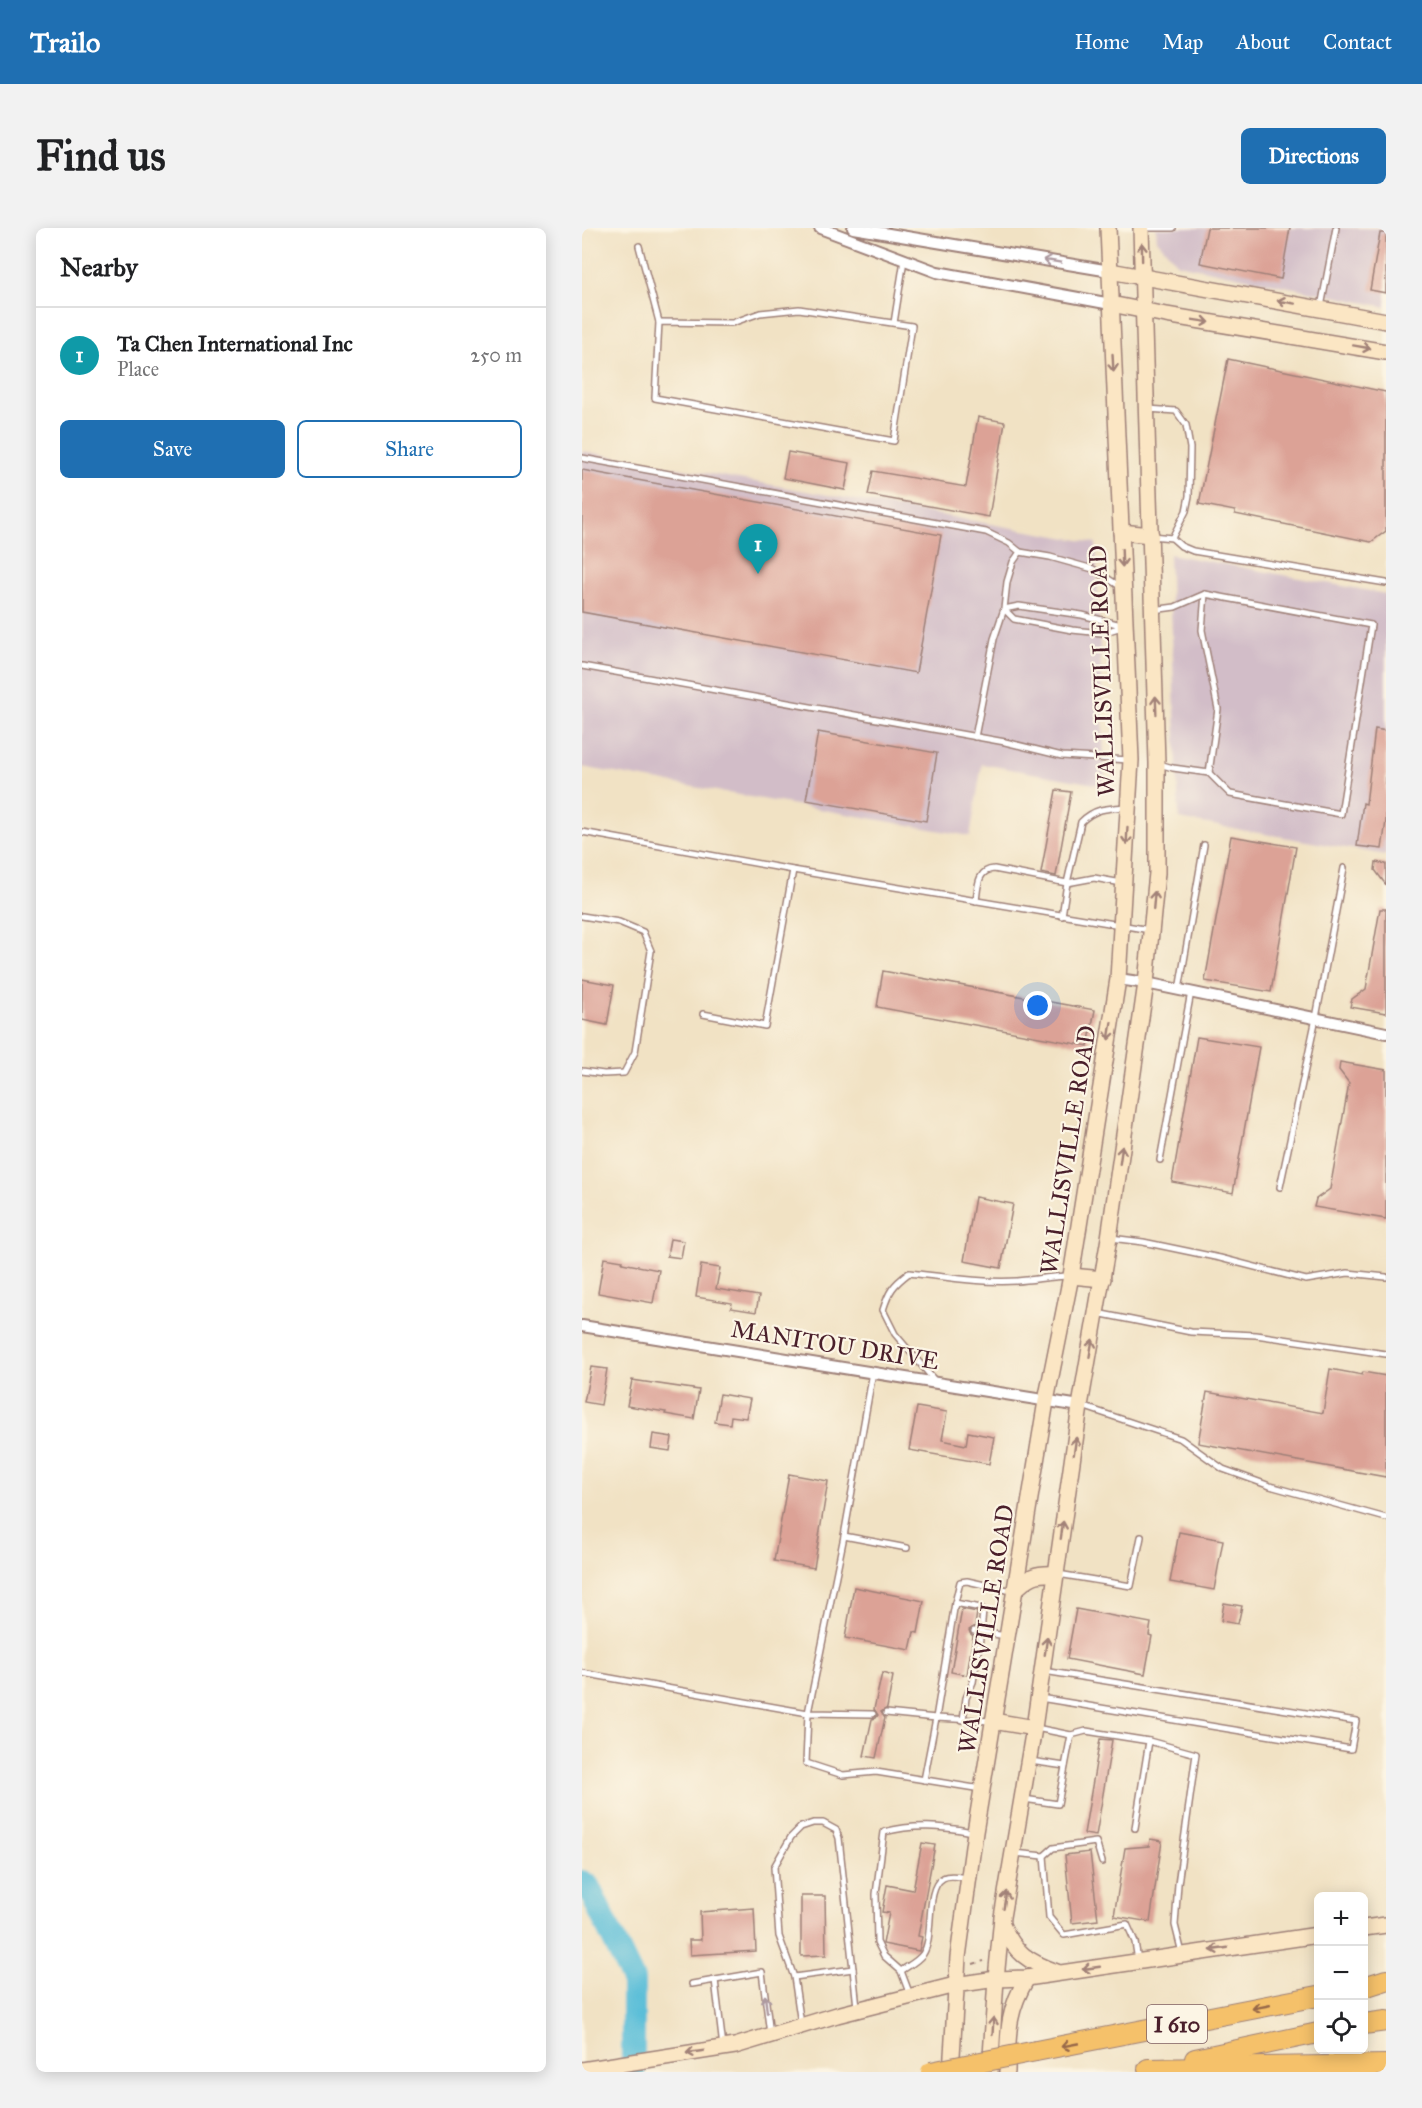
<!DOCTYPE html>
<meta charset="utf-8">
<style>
:root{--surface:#fff;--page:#f2f2f2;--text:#202124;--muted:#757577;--line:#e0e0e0;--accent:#1f6fb2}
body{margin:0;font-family:"IM FELL Great Primer",serif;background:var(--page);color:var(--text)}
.controls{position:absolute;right:18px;bottom:18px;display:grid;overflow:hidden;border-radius:9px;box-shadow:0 3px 15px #0003}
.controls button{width:54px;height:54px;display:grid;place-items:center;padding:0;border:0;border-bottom:2px solid var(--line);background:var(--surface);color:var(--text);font:30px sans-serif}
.you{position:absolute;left:456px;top:778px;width:21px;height:21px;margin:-15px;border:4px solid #fff;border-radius:50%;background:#1a73e8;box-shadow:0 0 0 9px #1a73e833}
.badge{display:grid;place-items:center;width:39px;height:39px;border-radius:50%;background:var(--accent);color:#fff;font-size:20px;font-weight:700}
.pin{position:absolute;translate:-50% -50px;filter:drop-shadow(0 2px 3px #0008)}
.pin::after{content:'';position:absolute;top:32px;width:21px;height:18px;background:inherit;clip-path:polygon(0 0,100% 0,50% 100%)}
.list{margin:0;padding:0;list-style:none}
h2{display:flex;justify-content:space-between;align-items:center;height:78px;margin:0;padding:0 24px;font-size:26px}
h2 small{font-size:20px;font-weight:400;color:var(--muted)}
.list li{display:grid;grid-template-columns:39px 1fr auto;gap:18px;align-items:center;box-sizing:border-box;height:96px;padding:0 24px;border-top:2px solid var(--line)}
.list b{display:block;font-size:22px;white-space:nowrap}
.list p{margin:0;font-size:20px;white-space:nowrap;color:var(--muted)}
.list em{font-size:20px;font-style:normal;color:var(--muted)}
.actions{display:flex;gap:12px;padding:18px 24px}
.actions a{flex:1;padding:14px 0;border:2px solid var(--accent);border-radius:9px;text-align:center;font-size:21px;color:var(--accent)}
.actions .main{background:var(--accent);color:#fff}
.icon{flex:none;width:33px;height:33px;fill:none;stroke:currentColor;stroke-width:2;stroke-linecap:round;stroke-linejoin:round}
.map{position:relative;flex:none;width:804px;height:1844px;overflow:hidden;border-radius:9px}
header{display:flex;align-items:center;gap:36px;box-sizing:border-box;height:84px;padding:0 30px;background:var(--accent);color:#fff}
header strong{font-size:28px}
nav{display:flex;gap:33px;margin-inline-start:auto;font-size:21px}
.intro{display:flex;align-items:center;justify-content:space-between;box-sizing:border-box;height:144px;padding:0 36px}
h1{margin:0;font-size:42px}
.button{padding:15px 27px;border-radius:9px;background:var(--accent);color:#fff;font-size:21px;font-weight:700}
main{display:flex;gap:36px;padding:0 36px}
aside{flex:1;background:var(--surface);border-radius:9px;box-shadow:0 3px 15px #0003}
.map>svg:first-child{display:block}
.industrial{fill:#d2bdc8}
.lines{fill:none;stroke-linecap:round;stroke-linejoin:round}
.river{stroke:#5abed8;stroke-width:24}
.building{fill:#dca296}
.lane-casing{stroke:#9e8078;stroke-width:8}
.street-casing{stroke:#9e8078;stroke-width:14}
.secondary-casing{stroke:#9e8078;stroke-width:18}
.highway-casing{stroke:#9e8078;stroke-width:22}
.path{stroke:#9e8078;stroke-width:2;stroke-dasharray:4.5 4.5;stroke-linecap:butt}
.lane{stroke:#fff;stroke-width:5}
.street{stroke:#fff;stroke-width:10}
.secondary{stroke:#fbe6c4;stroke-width:15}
.highway{stroke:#f5c16b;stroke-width:20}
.highway-bridge-casing{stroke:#9e8078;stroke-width:22;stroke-linecap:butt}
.highway-bridge{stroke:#f5c16b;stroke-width:20}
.oneway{stroke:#a28278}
.oneway2{stroke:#ae9aa0}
.oneway3{stroke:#976848}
.labels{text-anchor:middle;stroke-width:4.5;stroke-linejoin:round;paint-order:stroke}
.shield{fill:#fcf5e5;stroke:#7f5f63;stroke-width:1.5}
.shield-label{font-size:22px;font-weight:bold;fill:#4a1f2b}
.street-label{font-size:24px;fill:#4a1f2b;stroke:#fcf5e5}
</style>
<header>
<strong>Trailo</strong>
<nav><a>Home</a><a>Map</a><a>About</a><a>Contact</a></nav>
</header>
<div class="intro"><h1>Find us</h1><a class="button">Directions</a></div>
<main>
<aside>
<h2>Nearby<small></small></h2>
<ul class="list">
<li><span class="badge" style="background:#0f9aa8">1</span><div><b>Ta Chen International Inc</b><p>Place</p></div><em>250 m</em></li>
</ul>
<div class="actions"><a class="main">Save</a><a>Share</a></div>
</aside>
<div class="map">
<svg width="804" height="1844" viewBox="0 0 804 1844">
<rect width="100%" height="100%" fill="#fcf5e5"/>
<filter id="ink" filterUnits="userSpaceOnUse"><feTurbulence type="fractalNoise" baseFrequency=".0167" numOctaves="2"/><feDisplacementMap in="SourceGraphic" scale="12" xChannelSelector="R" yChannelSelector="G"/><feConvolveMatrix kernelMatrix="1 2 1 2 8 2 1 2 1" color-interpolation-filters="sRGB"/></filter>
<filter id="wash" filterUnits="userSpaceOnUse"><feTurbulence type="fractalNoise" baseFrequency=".008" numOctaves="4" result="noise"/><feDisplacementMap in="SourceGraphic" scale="24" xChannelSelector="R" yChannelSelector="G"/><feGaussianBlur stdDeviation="1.35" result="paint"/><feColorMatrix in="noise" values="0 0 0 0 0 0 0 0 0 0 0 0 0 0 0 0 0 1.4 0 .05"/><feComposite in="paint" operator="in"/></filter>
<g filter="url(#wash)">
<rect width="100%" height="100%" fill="#f1e2c4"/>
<!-- industrial -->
<g class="industrial">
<polygon points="574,0 804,0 804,79 596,36 575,12"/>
<polygon points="0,223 514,315 523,558 400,536 388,608 0,539"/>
<polygon points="587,326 804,366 804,627 597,591"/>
</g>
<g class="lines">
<!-- river -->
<polyline class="river" points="0,1654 6,1658 51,1752 51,1844"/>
</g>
<g id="blocks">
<!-- building -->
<g class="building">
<polygon points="625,0 708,0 699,51 618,35"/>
<polygon points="798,5 804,5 804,65 788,62"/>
<polygon points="646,131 804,164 804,303 789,314 653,286 653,283 617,276"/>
<polygon points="396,189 423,194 407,289 286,267 291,243 384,259"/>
<polygon points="206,224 268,235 263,262 201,250"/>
<polygon points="0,242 359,307 334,445 0,384"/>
<polygon points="793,501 804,503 804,593 800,621 775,618 781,575 784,576"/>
<polygon points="236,504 355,525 344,593 224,572"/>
<polygon points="474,562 489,564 474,648 459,645"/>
<polygon points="649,608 714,619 689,764 623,753"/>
<polygon points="794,634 804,636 804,657 793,642"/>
<polygon points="798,681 804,681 804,785 768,779 770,771 784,761"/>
<polygon points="301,743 513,782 506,818 295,779"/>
<polygon points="0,751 32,757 25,797 0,792"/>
<polygon points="615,809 677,819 651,965 590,954"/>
<polygon points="758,834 804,842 804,991 732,979 734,971 748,961 767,855 757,842"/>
<polygon points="393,969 431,976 419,1040 382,1033"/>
<polygon points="88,1011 102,1013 99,1030 85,1028"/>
<polygon points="22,1030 41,1033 40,1035 77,1042 71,1075 16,1065"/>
<polygon points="119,1037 138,1040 134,1061 177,1068 174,1084 149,1080 150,1075 114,1069"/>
<polygon points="9,1139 25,1141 19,1177 2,1174"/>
<polygon points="748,1141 780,1147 781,1144 804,1148 804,1249 616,1215 625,1164 741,1185"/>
<polygon points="50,1152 117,1162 112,1191 83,1186 84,1184 45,1178"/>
<polygon points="138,1166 168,1171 164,1190 149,1188 148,1196 133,1194"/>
<polygon points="335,1179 365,1184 360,1212 384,1217 386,1204 412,1209 407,1236 327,1222"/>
<polygon points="71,1206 90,1209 88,1223 69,1220"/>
<polygon points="207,1246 246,1253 232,1340 192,1333"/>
<polygon points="597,1304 641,1312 632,1362 588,1354"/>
<polygon points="272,1359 342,1373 336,1405 332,1404 328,1422 263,1410"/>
<polygon points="642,1375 660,1378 656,1396 639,1393"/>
<polygon points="380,1381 395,1384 393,1398 387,1402 388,1405 391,1408 385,1447 369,1444"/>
<polygon points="494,1381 569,1395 567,1407 570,1408 563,1446 485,1431"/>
<polygon points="300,1445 311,1448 305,1480 299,1484 303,1490 294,1530 282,1528 290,1491 294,1490 296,1487 292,1481"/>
<polygon points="518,1511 530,1512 514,1608 502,1606"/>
<polygon points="568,1611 580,1613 568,1694 532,1688 543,1620 567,1618"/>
<polygon points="340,1615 353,1617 336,1708 340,1709 337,1723 301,1716 307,1685 300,1684 305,1657 331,1662"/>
<polygon points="508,1624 516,1692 490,1695 483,1627"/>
<polygon points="219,1668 243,1668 244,1727 219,1728"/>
<polygon points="172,1680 174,1723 108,1727 107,1712 119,1712 118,1684"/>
</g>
</g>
</g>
<g filter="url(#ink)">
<use href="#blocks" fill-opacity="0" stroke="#9e8078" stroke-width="1.5"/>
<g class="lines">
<!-- lane casing -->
<g class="lane-casing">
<g id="lane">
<polyline points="561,0 591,0"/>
<polyline points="57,18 77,94"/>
<polyline points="739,79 754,0"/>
<polygon points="217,81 330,98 312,213 73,170 77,94 150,95 178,85"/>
<polyline points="312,95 322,32"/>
<polyline points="566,181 594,183 604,197 608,220 607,268 604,283 590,310"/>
<polyline points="0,230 404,304 427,315 438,324 468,329 511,341 539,359"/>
<polyline points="570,308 590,310 599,318 611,323 804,355"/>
<polyline points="623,366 620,402 636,481 627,545"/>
<polygon points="437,378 500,387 543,398 520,405 490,402 432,391 422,381"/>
<polyline points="571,382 593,379 623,366 789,397 759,586 648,566 627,545 591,540 577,536"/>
<polyline points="0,438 423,514 480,528 547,532"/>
<polyline points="393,509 412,411 422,381 425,354 431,334 438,324"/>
<polyline points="0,604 211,642 568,702"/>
<path d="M394,673c2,-14 1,-31 18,-32l73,14 27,-5 28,5"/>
<polyline points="0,688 37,694 61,704 69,723 53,824 42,845 22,846 0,843"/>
<path d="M480,688l5,-33 14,-61c14,-14 27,-14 46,-15"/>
<polyline points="597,762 622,617"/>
<polyline points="121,786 183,798 211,642"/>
<polyline points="578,932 609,764"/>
<polyline points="698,959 734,790 762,640"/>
<polyline points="529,1010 561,1014 638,1030 724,1052 766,1045 804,1049"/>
<polyline points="515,1085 609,1104 674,1107 804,1126"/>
<path d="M353,1153l-40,-47 -12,-24c6,-19 10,-25 26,-37 36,4 72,10 108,8 18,-1 34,-5 52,-5"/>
<polyline points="500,1178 599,1211 641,1241 688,1258 804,1290"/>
<polyline points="262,1308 325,1320"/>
<polyline points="476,1346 549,1358 559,1309"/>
<polyline points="392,1403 399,1404 401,1383 399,1380 373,1375 378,1354 385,1353 430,1363"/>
<polyline points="0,1445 226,1485 224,1535 261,1547 294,1544 399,1561"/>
<polyline points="458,1470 769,1521 774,1493 462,1443"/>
<polyline points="304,1485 354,1490 373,1375"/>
<polyline points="291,1486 226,1485 262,1308 291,1144"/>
<polyline points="381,1492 384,1470 391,1454 399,1404 424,1408"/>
<polyline points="454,1500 489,1507"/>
<polyline points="567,1513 614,1526 596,1656 593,1697 600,1725"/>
<polyline points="448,1533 483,1538"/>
<polyline points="342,1552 354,1490 409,1493"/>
<polyline points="442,1571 476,1576 489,1507 504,1503 567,1513 553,1600"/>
<polyline points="432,1625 462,1628"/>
<polyline points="520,1634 514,1614 471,1620 462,1628 467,1689 482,1707 545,1696 553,1714 556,1732"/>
<path d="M319,1743c7,-5 17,-10 22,-17 12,-18 1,-65 20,-76 7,-4 17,-1 23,0"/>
<polyline points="212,1749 271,1741"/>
<polyline points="133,1752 141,1819"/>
<polyline points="110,1756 180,1744 188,1806"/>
<path d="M328,1767l-9,-24 -17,-15 -7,-14 -1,-48 8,-62c30,-8 58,-6 88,0"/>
<polyline points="219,1796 212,1749 197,1708 192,1639 209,1609 219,1599 231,1595 241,1595 254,1602 257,1610 275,1779"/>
</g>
</g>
<!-- street casing -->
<g class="street-casing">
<g id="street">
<polyline points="238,0 355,44 529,76"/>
<polyline points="271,0 528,43"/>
<polyline points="536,751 564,755 804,805"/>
<polyline points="0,1098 498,1178"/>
</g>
</g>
<!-- secondary casing -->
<g class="secondary-casing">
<g id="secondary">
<polyline points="528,43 804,93"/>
<polyline points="529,76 584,87 804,124"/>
<polyline points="539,304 569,307"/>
<polyline points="489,1048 521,1051"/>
<path d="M432,1363c15,-15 21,-18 42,-17"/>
<polyline points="411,1493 452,1500"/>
<path d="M420,1697c13,28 26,37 55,47"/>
<polyline points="782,1700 804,1697"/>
<polyline points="0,1842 153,1818 255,1787 373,1757 414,1751 445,1750 736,1707"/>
<polyline points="369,1844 376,1729 393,1604 464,1173 489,1048 536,751 549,532 526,0"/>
<polyline points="408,1844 414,1751 420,1689 452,1500 498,1178 527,1010 564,755 575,645 575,535 559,0"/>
<path d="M425,1844c1,-38 0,-61 20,-94"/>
</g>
</g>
<!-- highway casing -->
<g class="highway-casing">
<g id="highway">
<polyline points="782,1759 804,1752"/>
<polyline points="782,1796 804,1793"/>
<polyline points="454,1823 736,1768"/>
<polyline points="613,1831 736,1805"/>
<polyline points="566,1841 804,1837"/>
</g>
</g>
<!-- path -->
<polyline class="path" points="391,1736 402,1733"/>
<!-- lane -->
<use href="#lane" class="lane"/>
<!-- street -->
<use href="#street" class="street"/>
<!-- secondary -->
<use href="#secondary" class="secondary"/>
<!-- highway -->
<use href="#highway" class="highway"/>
<!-- highway-bridge casing -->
<g class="highway-bridge-casing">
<polyline id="highway-bridge" points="349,1844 454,1823"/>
</g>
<!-- highway-bridge -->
<use href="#highway-bridge" class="highway-bridge"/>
</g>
<!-- one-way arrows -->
<defs><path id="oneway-shaft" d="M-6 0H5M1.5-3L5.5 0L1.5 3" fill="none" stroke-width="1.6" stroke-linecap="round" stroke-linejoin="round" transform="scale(1.5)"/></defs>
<g class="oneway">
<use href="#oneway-shaft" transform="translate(560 24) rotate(-91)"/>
<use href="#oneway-shaft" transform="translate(704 74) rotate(-170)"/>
<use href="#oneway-shaft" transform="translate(619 93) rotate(9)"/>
<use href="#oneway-shaft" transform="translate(780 119) rotate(10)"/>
<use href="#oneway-shaft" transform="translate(531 135) rotate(87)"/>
<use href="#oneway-shaft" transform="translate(540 330) rotate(88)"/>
<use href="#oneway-shaft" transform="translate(574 477) rotate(-92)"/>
<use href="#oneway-shaft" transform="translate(545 608) rotate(93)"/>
<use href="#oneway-shaft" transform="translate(572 672) rotate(-85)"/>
<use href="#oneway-shaft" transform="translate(528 803) rotate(99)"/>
<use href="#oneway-shaft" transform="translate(539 927) rotate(-82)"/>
<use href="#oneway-shaft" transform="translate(509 1120) rotate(-80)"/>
<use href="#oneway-shaft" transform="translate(493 1218) rotate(-82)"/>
<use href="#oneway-shaft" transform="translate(480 1302) rotate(-82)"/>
<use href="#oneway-shaft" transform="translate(464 1418) rotate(-82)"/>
<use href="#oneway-shaft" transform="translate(423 1672) rotate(-81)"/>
<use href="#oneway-shaft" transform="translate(637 1721) rotate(172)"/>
<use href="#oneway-shaft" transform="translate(509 1740) rotate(172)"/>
<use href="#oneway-shaft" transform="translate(411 1798) rotate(-87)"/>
<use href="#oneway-shaft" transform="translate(113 1824) rotate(172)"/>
</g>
<g class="oneway2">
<use href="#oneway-shaft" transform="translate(470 33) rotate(-170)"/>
<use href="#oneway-shaft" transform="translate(184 1776) rotate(-97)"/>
</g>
<g class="oneway3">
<use href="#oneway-shaft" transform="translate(679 1779) rotate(169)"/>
<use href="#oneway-shaft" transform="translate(488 1817) rotate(169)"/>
</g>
</g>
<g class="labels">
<!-- shield labels -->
<rect class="shield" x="565" y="1777" width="60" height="38" rx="4.5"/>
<g class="shield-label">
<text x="595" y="1804">I 610</text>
</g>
<!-- street labels -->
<g class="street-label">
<text transform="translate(520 443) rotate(-92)" y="8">WALLISVILLE ROAD</text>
<text transform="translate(486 922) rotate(-81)" y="8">WALLISVILLE ROAD</text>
<text transform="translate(253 1117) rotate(9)" y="8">MANITOU DRIVE</text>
<text transform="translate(404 1401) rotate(-81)" y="8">WALLISVILLE ROAD</text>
</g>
</g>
</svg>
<div class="controls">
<button>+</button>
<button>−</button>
<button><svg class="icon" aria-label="locate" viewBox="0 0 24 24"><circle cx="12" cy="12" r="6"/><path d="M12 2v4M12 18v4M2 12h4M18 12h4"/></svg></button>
</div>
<div class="you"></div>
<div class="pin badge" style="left:176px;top:346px;background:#0f9aa8">1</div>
</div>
</main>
